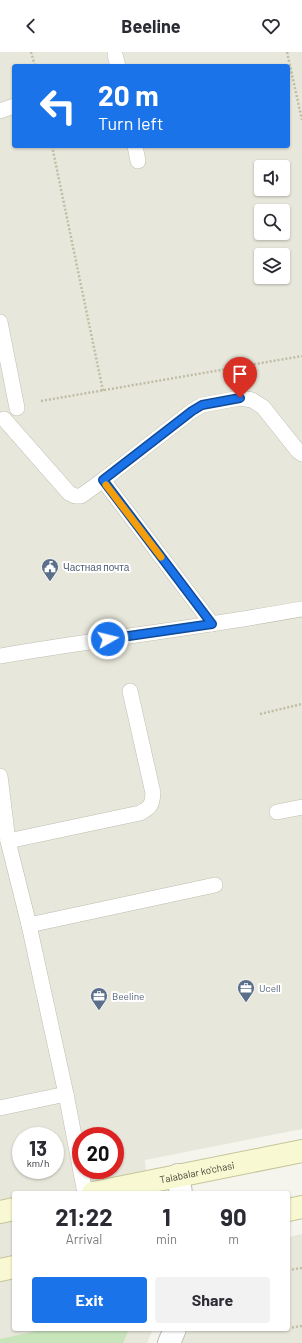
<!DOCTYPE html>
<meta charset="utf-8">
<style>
:root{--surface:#fff;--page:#f2f2f3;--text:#2b2b33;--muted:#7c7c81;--accent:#1a73e8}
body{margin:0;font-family:Barlow,sans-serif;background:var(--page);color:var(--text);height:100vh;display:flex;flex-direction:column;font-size:15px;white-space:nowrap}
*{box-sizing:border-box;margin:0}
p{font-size:13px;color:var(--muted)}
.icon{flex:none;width:22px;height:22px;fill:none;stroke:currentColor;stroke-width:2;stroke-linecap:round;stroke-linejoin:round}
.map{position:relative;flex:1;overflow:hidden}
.sheet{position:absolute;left:12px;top:1139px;width:278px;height:140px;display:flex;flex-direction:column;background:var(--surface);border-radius:4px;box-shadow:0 1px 3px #0004}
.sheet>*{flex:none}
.banner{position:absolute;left:12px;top:12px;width:278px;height:84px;border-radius:4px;box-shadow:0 1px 3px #0004;background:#1a73e8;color:#fff;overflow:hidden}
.controls{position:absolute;left:254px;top:108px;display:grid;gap:8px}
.controls a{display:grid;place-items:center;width:36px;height:36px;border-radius:4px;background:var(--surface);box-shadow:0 1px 3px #0004;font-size:20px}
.speed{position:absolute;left:12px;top:1075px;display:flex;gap:8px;font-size:20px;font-weight:700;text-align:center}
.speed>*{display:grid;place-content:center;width:52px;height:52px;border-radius:50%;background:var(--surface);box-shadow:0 1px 3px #0004;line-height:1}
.speed small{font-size:10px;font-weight:400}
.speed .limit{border:6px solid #d22;background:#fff;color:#111}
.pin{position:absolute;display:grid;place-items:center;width:34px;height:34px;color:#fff;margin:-41px -17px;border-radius:50% 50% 50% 0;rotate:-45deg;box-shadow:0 0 4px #0007}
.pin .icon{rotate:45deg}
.me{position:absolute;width:44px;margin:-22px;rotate:82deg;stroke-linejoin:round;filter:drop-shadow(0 0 3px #0008)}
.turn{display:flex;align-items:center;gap:14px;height:84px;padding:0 20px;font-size:18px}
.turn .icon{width:52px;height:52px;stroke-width:2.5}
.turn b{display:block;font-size:28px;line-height:34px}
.eta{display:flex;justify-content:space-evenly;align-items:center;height:68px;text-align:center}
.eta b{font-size:24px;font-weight:700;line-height:28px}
.cta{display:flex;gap:8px;margin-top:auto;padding:8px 20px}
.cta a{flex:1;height:46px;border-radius:4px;background:var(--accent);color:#fff;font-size:16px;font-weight:700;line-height:46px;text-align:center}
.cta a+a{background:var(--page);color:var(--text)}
header{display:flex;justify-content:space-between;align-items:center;height:52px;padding:0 20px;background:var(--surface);font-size:18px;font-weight:700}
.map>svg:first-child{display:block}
.residential{fill:#e8e7db;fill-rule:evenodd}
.green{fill:#c7e4bb}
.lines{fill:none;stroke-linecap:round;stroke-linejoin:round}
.lane-casing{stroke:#bfbeb0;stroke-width:16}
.street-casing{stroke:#bfbeb0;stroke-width:24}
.secondary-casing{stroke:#c6c59b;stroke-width:24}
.path{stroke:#bfbda3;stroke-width:2.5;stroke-dasharray:2 2;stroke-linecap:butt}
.lane{stroke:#fff;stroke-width:15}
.street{stroke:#fff;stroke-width:22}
.secondary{stroke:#f8f9d2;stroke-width:22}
.route-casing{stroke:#114b97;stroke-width:10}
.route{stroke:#1a73e8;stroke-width:7}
.slow{stroke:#f59e0b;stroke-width:7}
.labels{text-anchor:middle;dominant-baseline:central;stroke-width:4;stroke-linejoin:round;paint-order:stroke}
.service-label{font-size:10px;fill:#4e5e75;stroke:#fff;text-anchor:start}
.street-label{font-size:10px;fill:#48473b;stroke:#fff}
</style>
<header><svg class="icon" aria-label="back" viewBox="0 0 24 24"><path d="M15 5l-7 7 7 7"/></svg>Beeline<svg class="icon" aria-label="heart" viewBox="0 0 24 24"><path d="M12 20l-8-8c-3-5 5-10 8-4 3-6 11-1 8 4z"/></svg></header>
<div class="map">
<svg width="302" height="1291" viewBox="0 0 302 1291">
<rect width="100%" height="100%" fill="#f5f4ed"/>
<g class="residential">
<path d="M0,0H302V1077L145,1108L148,1141H14V1277H153L147,1291H0ZM14,14H288V94H14ZM261,115H283V137H261ZM261,159H283V181H261ZM261,203H283V225H261ZM21,1084H55V1118H21ZM81,1084H115V1118H81Z"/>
<polygon points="302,1182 302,1291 182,1291 189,1277 288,1277 288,1185"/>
</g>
<polygon class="green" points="45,1277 129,1277 123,1291 0,1291 0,1287"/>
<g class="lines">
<defs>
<g id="lane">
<polyline points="115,3 118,14"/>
<polyline points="0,59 14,54"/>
<polyline points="135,94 138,109"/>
<polyline points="0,270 17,356"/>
<polyline points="4,367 69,441 75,444 81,444 103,428 192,359 202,353 240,346 252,348 263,355 298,399 302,402"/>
<polyline points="103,428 212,572"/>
<path d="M0,604C100,587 202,575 302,557"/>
<polyline points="0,724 8,789 29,873 66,1042 85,1141"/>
<polyline points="277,760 302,755"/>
<path d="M8,789L140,761C151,755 152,753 153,741L130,639"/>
<polyline points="29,873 215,833"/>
<polyline points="0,1056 66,1042"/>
</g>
<g id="street">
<polyline points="178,1123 181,1141"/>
<polyline points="169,1291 175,1277"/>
</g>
<g id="secondary">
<path id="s1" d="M93,1141L302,1099"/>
<polyline points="288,1158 302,1155"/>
<polyline points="0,1160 14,1157"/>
<polyline points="0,1218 14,1215"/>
</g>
</defs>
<use href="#lane" class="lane-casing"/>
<use href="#street" class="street-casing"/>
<use href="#secondary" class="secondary-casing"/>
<g class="path">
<polyline points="31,0 35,14"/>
<polyline points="287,0 302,68"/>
<polyline points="52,94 103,339"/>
<polyline points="41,349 302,304"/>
<polyline points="260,662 302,652"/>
<polyline points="288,1218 302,1216"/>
<polyline points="288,1276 302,1274"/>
<polyline points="281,1278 284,1277"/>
</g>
<use href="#lane" class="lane"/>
<use href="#street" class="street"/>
<use href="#secondary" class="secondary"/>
</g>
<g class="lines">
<defs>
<polyline id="route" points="108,587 212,572 103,428 192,359 202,353 240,346"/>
</defs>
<use href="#route" class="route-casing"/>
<use href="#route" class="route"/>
<polyline class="slow" points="106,433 161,505"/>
</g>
<defs>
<symbol id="civic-pin" viewBox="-11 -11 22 30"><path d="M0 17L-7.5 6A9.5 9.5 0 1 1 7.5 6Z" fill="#5c6f8a" stroke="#fff"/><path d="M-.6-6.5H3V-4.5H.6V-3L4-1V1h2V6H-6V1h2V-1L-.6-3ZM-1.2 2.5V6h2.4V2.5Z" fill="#fff"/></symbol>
<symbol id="office-pin" viewBox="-11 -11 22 30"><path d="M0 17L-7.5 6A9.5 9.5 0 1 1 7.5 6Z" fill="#5c6f8a" stroke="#fff"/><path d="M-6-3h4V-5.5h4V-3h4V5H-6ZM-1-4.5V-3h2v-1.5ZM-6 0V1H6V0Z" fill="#fff"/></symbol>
</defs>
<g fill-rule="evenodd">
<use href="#civic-pin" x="40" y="505" width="20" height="27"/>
<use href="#office-pin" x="236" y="926" width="20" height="27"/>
<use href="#office-pin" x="89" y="934" width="20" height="27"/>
</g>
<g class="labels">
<g class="service-label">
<text x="63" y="515">Частная почта</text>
<text x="259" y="936">Ucell</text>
<text x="112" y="944">Beeline</text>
</g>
<g class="street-label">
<text stroke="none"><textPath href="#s1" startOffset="106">Talabalar ko'chasi</textPath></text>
</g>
</g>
</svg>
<div class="controls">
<a><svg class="icon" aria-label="sound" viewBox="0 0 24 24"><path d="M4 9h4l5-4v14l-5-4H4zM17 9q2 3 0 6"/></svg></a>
<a><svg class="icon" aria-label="search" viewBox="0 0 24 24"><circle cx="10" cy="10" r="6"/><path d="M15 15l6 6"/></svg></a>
<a><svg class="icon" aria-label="layers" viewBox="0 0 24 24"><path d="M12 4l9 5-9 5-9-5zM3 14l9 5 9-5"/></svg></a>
</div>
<div class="speed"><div>13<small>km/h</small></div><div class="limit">20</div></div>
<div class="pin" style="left:240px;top:346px;background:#d93025"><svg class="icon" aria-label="arrive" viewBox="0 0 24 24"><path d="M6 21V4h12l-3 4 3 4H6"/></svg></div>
<svg class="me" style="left:108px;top:587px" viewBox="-20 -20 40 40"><circle r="17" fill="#1a73e8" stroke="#fff" stroke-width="3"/><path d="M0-11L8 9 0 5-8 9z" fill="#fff"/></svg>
<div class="banner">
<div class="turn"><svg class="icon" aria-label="left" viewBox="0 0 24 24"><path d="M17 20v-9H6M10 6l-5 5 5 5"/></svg><div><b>20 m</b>Turn left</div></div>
</div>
<section class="sheet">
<div class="eta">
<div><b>21:22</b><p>Arrival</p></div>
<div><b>1</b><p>min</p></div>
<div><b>90</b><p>m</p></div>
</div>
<div class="cta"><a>Exit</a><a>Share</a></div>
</section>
</div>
